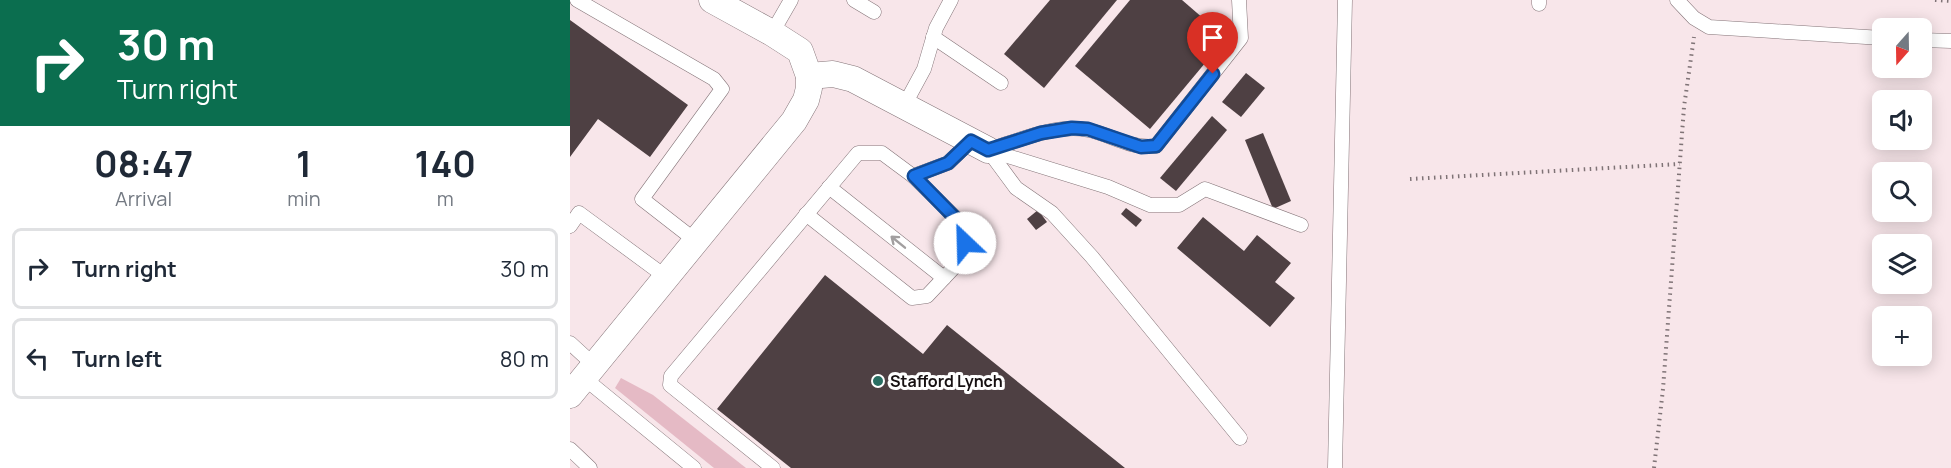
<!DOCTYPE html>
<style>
:root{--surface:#fff;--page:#f2f2f3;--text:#1f2937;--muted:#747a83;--line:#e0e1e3}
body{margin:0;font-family:Manrope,sans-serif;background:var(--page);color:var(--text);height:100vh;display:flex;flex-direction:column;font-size:22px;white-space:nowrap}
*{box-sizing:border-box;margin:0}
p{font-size:20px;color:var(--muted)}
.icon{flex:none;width:33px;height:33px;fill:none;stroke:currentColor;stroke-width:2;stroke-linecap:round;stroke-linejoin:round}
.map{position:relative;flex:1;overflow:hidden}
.panel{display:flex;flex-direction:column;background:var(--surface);width:570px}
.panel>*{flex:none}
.hud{background:#0b6e4f;color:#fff;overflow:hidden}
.needle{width:39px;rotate:200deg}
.fabs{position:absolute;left:1302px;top:18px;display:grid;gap:12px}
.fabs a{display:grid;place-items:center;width:60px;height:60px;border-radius:9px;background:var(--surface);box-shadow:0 3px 15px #0003;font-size:30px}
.pin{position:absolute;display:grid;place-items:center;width:51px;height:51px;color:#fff;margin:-62px -26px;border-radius:50% 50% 50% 0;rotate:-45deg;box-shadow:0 0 6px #0007}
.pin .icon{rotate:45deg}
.me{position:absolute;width:66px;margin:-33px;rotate:336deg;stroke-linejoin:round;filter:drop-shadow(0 0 4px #0008)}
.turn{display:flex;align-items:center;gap:21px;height:126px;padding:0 18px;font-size:27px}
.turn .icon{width:78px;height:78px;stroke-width:2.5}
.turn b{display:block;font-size:42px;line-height:51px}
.eta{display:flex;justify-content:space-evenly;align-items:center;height:102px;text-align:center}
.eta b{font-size:36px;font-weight:700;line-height:42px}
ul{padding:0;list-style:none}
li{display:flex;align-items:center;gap:18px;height:81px;margin:0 12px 9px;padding:0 6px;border:3px solid var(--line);border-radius:9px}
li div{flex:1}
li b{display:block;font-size:22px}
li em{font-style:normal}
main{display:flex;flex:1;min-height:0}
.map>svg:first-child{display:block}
.green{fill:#e5bac5}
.building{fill:#4e4043}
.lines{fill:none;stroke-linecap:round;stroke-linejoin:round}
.service-casing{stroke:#847478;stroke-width:15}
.minor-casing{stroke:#847478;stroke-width:27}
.path{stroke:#7f7376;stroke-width:4;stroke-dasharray:1.5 4.5;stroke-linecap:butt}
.service{stroke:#fff;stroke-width:14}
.minor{stroke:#fff;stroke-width:26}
.oneway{stroke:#a29fa0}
.route-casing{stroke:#114b97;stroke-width:15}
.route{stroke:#1a73e8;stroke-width:10}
.poi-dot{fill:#296e62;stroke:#fff;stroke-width:2}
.labels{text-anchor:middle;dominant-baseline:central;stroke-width:6;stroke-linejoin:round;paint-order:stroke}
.poi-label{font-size:16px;font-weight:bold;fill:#161011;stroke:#fff;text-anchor:start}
</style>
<main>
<section class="panel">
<div class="hud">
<div class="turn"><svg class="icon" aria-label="right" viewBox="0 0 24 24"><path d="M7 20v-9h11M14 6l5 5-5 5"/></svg><div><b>30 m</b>Turn right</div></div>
</div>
<div class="eta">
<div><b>08:47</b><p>Arrival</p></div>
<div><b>1</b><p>min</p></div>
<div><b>140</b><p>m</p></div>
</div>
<ul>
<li><svg class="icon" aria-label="right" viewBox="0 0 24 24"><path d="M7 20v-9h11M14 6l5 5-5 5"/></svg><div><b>Turn right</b></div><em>30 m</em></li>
<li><svg class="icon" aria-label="left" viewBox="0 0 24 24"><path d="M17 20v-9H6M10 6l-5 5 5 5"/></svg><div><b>Turn left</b></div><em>80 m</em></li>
</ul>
</section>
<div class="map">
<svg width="1381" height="468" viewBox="0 0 1381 468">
<rect width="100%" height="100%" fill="#f8e6ea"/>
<polygon class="green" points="51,378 83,395 176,468 144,468 45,388"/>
<g class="building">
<polygon points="480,0 547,0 474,88 434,54"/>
<polygon points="560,0 612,0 656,38 580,129 505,66"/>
<polygon points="0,20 118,105 80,157 28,119 0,157"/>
<polygon points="676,73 695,88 671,117 652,102"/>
<polygon points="642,116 657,130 606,191 590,178"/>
<polygon points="693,133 721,201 703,209 675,140"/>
<polygon points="556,208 572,220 566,227 551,214"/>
<polygon points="468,210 477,222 466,230 457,219"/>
<polygon points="633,217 674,251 687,235 721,263 705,282 725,298 700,327 607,248"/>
<polygon points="255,275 353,354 377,325 555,468 221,468 147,409"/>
</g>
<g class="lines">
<defs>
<g id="service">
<polyline points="7,0 144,79 152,89 72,199 126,241"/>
<polyline points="284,0 304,12"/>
<polyline points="1107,0 1124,18 1139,27 1312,38"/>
<polyline points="969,4 969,0"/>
<polyline points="202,33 221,0"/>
<polyline points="363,37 431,83"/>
<polyline points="1352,40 1381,41"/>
<polyline points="334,106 354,69 366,28 381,0"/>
<polyline points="418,150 446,188 482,213 522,257 670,438"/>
<path d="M418,150C447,141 488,123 518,130C543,135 559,149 586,146L671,38L669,0"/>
<polyline points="418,150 538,187 580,205 609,205 635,189 731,225"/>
<polyline points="259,187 374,278"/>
<polyline points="236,214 342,298 357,296 389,262 395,243 389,221 343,176"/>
<polyline points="0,226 9,213 96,277"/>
<polyline points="0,343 24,365"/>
<polyline points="14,378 124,468"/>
<polyline points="0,449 20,468"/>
<polyline points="203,468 100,385 101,376 288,153 312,153 343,176 378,163 401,141"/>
<polyline points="765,468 775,0"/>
</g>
<g id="minor">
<polyline points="239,76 263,74 283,79 418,150"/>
<polyline points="0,395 224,121 236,100 239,88 239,76 230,51 202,33 142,0"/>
</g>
</defs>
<use href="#service" class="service-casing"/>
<use href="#minor" class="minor-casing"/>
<g class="path">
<polyline points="1365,0 1381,1"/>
<polyline points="840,179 1110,164"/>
<polyline points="1084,468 1093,389 1114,107 1124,37"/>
</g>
<use href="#service" class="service"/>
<use href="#minor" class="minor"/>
</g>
<defs><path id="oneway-shaft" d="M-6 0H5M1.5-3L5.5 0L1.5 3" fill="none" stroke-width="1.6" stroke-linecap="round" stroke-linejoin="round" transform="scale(1.5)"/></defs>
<use class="oneway" href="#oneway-shaft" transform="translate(328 242) rotate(-141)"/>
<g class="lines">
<defs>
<polyline id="route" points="395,243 389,222 344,176 378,163 401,141 418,150 471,133 502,128 518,129 571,147 586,146 643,74"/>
</defs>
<use href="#route" class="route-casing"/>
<use href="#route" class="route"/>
</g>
<circle class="poi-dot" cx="308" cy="381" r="6"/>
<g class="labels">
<g class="poi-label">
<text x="320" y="381">Stafford Lynch</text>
</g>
</g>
</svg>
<div class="fabs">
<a><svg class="needle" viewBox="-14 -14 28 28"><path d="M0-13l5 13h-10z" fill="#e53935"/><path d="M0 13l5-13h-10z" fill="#747a83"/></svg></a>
<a><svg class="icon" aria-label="sound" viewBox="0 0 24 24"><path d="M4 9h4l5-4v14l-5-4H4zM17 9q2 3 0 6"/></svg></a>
<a><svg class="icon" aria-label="search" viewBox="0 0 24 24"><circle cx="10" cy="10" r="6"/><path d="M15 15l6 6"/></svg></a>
<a><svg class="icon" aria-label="layers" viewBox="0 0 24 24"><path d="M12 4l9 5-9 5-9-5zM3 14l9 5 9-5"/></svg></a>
<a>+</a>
</div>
<div class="pin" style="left:643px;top:74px;background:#d93025"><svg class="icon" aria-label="arrive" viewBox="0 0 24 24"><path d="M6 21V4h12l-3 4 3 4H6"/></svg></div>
<svg class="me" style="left:395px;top:243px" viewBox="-20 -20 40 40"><circle r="19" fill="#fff"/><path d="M0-13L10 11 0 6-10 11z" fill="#1a73e8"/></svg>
</div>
</main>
